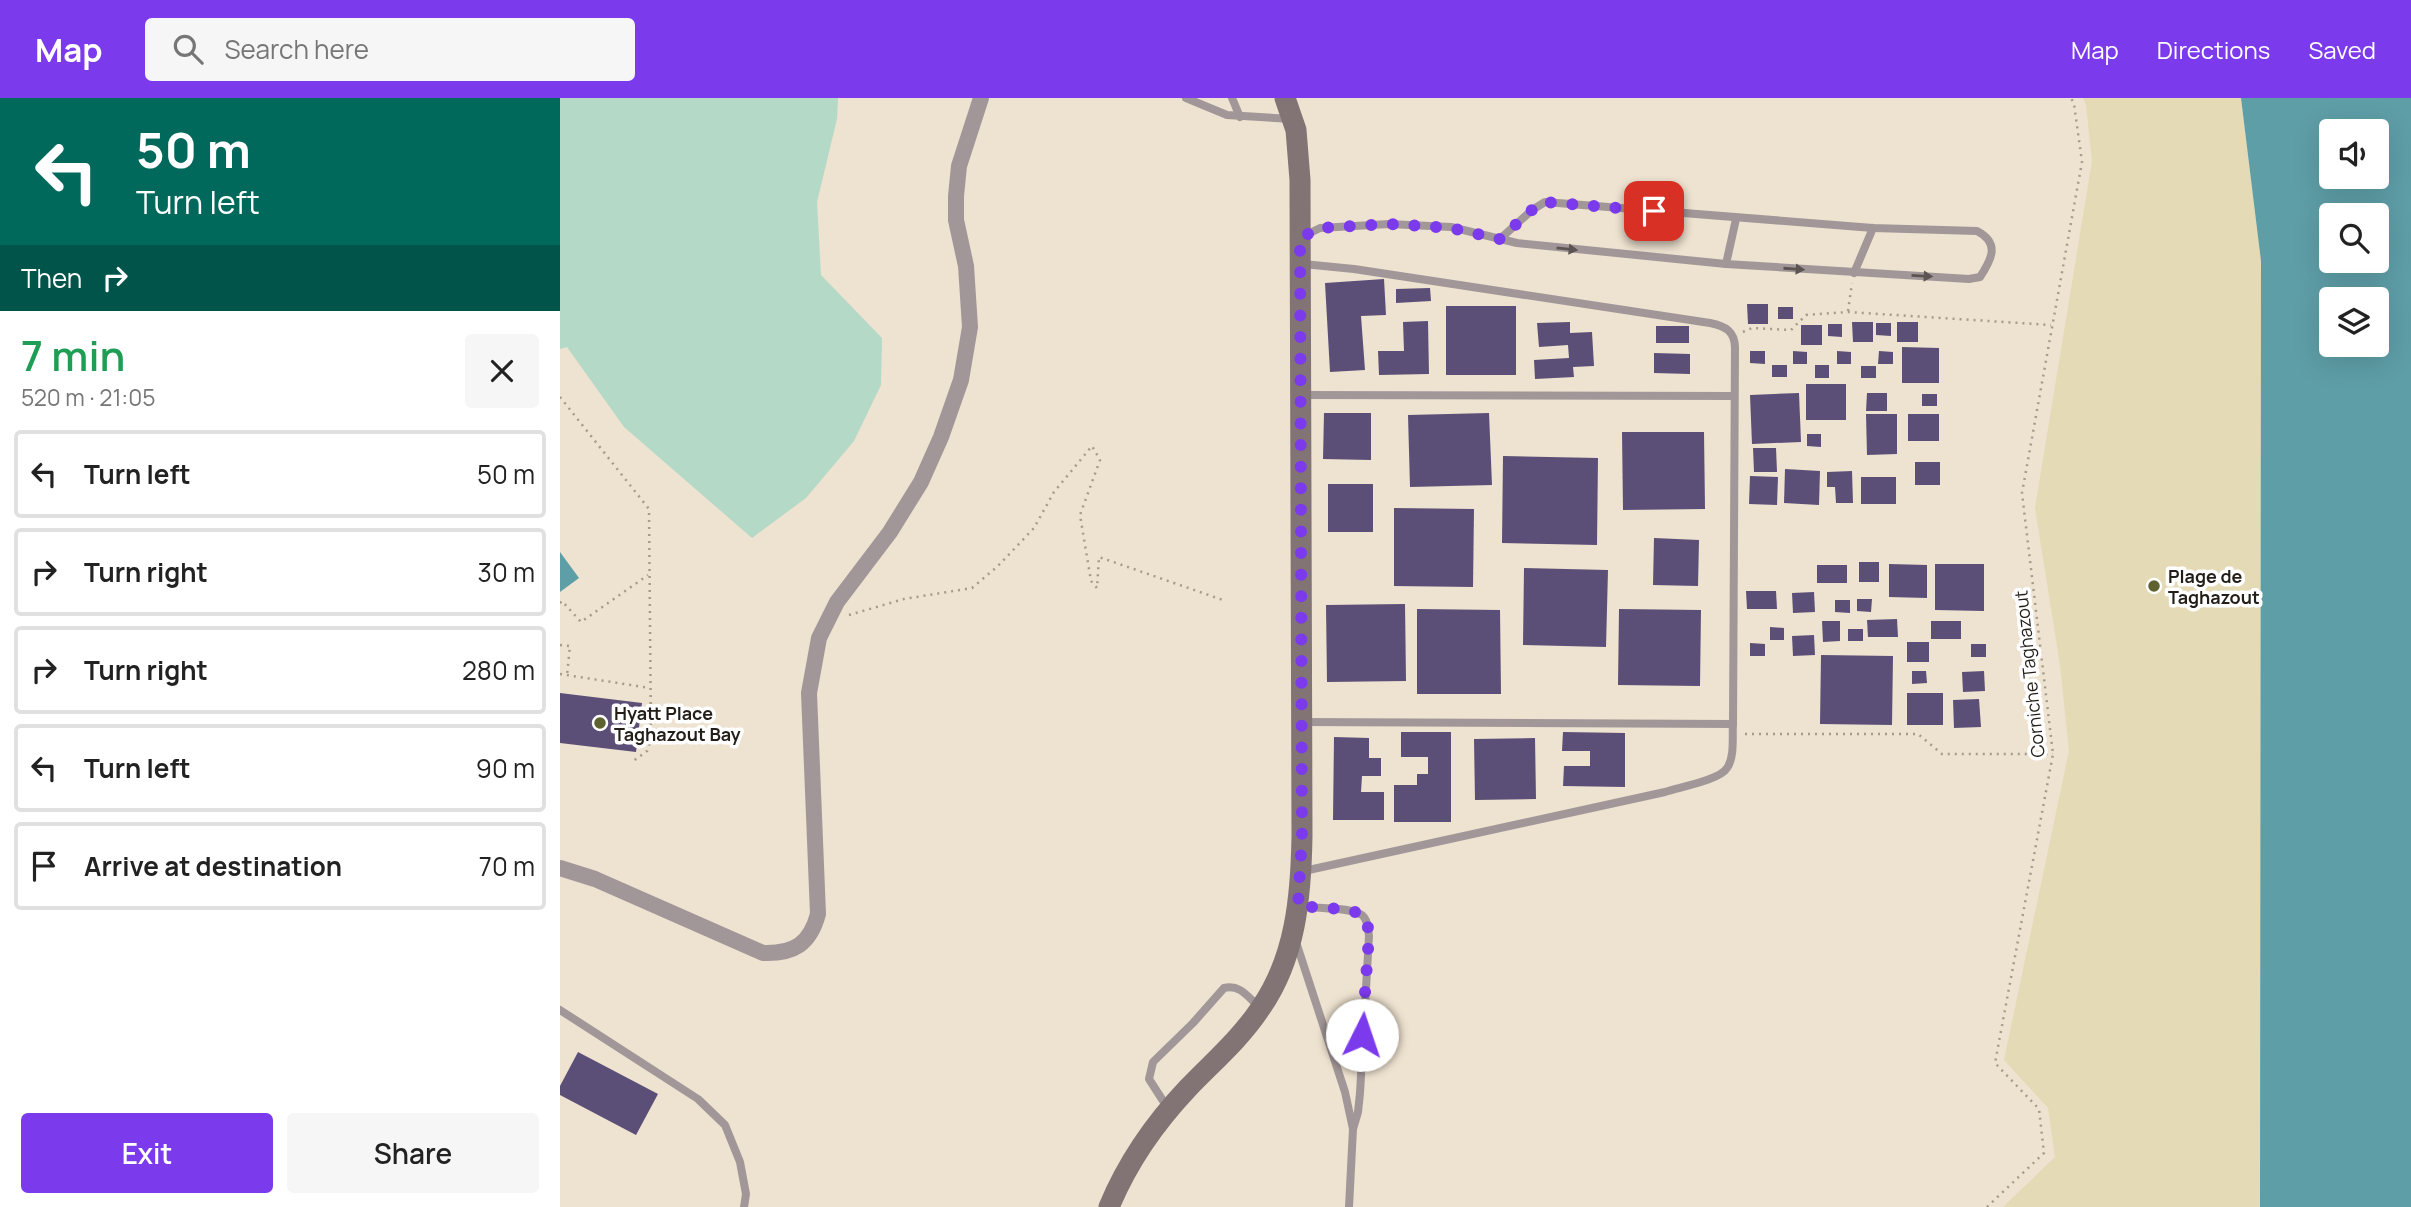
<!DOCTYPE html>
<meta charset="utf-8">
<style>
:root{--surface:#fff;--page:#f6f6f6;--text:#222;--muted:#767676;--line:#e0e0e0;--accent:#7c3aed}
body{margin:0;font-family:Manrope,sans-serif;background:var(--page);color:var(--text);height:100vh;display:flex;flex-direction:column;font-size:26px;white-space:nowrap}
*{box-sizing:border-box;margin:0}
p{font-size:23px;color:var(--muted)}
.icon{flex:none;width:38px;height:38px;fill:none;stroke:currentColor;stroke-width:2;stroke-linecap:round;stroke-linejoin:round}
.map{position:relative;flex:1;overflow:hidden}
.drawer{display:flex;flex-direction:column;background:var(--surface);width:560px}
.drawer>*{flex:none}
.guide{background:#00695c;color:#fff;overflow:hidden}
.tools{position:absolute;left:1759px;top:21px;display:grid;gap:14px}
.tools a{display:grid;place-items:center;width:70px;height:70px;border-radius:7px;background:var(--surface);box-shadow:0 7px 28px #0002;font-size:35px}
.pin{position:absolute;display:grid;place-items:center;width:60px;height:60px;color:#fff;margin:-30px;border-radius:14px;box-shadow:0 4px 10px #0006}
.me{position:absolute;width:77px;margin:-38px;rotate:4deg;stroke-linejoin:round;filter:drop-shadow(0 0 5px #0008)}
.turn{display:flex;align-items:center;gap:24px;height:147px;padding:0 21px;font-size:32px}
.turn .icon{width:91px;height:91px;stroke-width:2.5}
.turn b{display:block;font-size:49px;line-height:60px}
.then{display:flex;align-items:center;height:66px;padding:0 21px;background:#0003;gap:14px;font-size:26px}
.round{display:grid;place-items:center;flex:none;width:74px;height:74px;border-radius:7px;background:var(--page)}
.overview{display:flex;align-items:center;justify-content:space-between;height:119px;padding:0 21px}
h1{font-size:42px;font-weight:600;line-height:52px;color:#1e9e55}
.action{display:flex;gap:14px;margin-top:auto;padding:14px 21px}
.action a{flex:1;height:80px;border-radius:7px;background:var(--accent);color:#fff;font-size:28px;font-weight:600;line-height:80px;text-align:center}
.action a+a{background:var(--page);color:var(--text)}
ul{padding:0;list-style:none}
li{display:flex;align-items:center;gap:21px;height:88px;margin:0 14px 10px;padding:0 7px;border:4px solid var(--line);border-radius:7px}
li div{flex:1}
li b{display:block;font-size:26px}
li em{font-style:normal}
header{display:flex;align-items:center;gap:42px;box-sizing:border-box;height:98px;padding:0 35px;background:var(--accent);color:#fff}
header strong{font-size:33px}
nav{display:flex;gap:38px;margin-inline-start:auto;font-size:24px}
.search{width:490px;height:63px;background:var(--page);display:flex;align-items:center;gap:18px;box-sizing:border-box;padding:0 24px;border-radius:7px;color:var(--muted);font-size:26px}
main{display:flex;flex:1;min-height:0}
.map>svg:first-child{display:block}
.green{fill:#b5d9c7}
.sand{fill:#e4dab5}
.water{fill:#5e9ea7;fill-rule:evenodd}
.building{fill:#5b4f77}
.lines{fill:none;stroke-linecap:round;stroke-linejoin:round}
.path{stroke:#a49b8d;stroke-width:2.5;stroke-dasharray:2 5;stroke-linecap:butt}
.lane{stroke:#a29798;stroke-width:8}
.street{stroke:#a29798;stroke-width:16}
.secondary{stroke:#827374;stroke-width:21}
.oneway{fill:#5c5452}
.route{stroke:#7c3aed;stroke-width:12;stroke-dasharray:0 21.6}
.poi-dot{fill:#5f612e;stroke:#fff;stroke-width:2.5}
.labels{text-anchor:middle;dominant-baseline:central;stroke-width:7;stroke-linejoin:round;paint-order:stroke}
.poi-label{font-size:18px;font-weight:bold;fill:#231e18;stroke:#fff;text-anchor:start}
.street-label{font-size:18px;fill:#231e18;stroke:#fff}
</style>
<header>
<strong>Map</strong>
<div class="search"><svg class="icon" aria-label="search" viewBox="0 0 24 24"><circle cx="10" cy="10" r="6"/><path d="M15 15l6 6"/></svg>Search here</div>
<nav><a>Map</a><a>Directions</a><a>Saved</a></nav>
</header>
<main>
<section class="drawer">
<div class="guide">
<div class="turn"><svg class="icon" aria-label="left" viewBox="0 0 24 24"><path d="M17 20v-9H6M10 6l-5 5 5 5"/></svg><div><b>50 m</b>Turn left</div></div>
<div class="then">Then<svg class="icon" aria-label="right" viewBox="0 0 24 24"><path d="M7 20v-9h11M14 6l5 5-5 5"/></svg></div>
</div>
<div class="overview"><div><h1>7 min</h1><p>520 m · 21:05</p></div><a class="round"><svg class="icon" aria-label="close" viewBox="0 0 24 24"><path d="M6 6l12 12M18 6L6 18"/></svg></a></div>
<ul>
<li><svg class="icon" aria-label="left" viewBox="0 0 24 24"><path d="M17 20v-9H6M10 6l-5 5 5 5"/></svg><div><b>Turn left</b></div><em>50 m</em></li>
<li><svg class="icon" aria-label="right" viewBox="0 0 24 24"><path d="M7 20v-9h11M14 6l5 5-5 5"/></svg><div><b>Turn right</b></div><em>30 m</em></li>
<li><svg class="icon" aria-label="right" viewBox="0 0 24 24"><path d="M7 20v-9h11M14 6l5 5-5 5"/></svg><div><b>Turn right</b></div><em>280 m</em></li>
<li><svg class="icon" aria-label="left" viewBox="0 0 24 24"><path d="M17 20v-9H6M10 6l-5 5 5 5"/></svg><div><b>Turn left</b></div><em>90 m</em></li>
<li><svg class="icon" aria-label="arrive" viewBox="0 0 24 24"><path d="M6 21V4h12l-3 4 3 4H6"/></svg><div><b>Arrive at destination</b></div><em>70 m</em></li>
</ul>
<div class="action"><a>Exit</a><a>Share</a></div>
</section>
<div class="map">
<svg width="1851" height="1109" viewBox="0 0 1851 1109">
<rect width="100%" height="100%" fill="#eee2d0"/>
<polygon class="green" points="0,0 278,0 277,21 257,104 261,177 322,240 321,287 294,343 246,400 192,440 64,329 7,249 0,251"/>
<polygon class="sand" points="1523,0 1681,0 1701,163 1700,1109 1443,1109 1495,1059 1488,1010 1444,962 1509,653 1500,567 1475,410 1532,63 1526,7"/>
<g class="water">
<path d="M1681,0H1851V1109H1700L1701,163ZM1771,33H1816V79H1771ZM1771,117H1816V163H1771ZM1771,201H1816V247H1771Z"/>
<polygon points="0,454 19,480 0,494"/>
</g>
<g class="building">
<polygon points="824,181 826,217 801,218 805,272 770,274 765,185"/>
<polygon points="870,190 871,203 836,205 836,191"/>
<polygon points="1187,206 1208,206 1208,226 1188,226"/>
<rect x="886" y="208" width="70" height="69"/>
<rect x="1218" y="209" width="15" height="12"/>
<polygon points="868,223 869,276 819,277 818,253 844,253 843,224"/>
<polygon points="1010,224 1010,235 1032,234 1034,268 1013,269 1014,279 975,281 974,262 1009,260 1008,247 979,249 977,225"/>
<polygon points="1292,224 1313,224 1313,244 1293,244"/>
<rect x="1337" y="224" width="21" height="20"/>
<polygon points="1316,225 1331,225 1331,238 1316,237"/>
<polygon points="1268,226 1282,226 1282,239 1268,238"/>
<rect x="1241" y="227" width="21" height="20"/>
<rect x="1096" y="228" width="33" height="17"/>
<polygon points="1342,249 1379,250 1379,285 1342,285"/>
<polygon points="1190,253 1205,253 1205,266 1190,265"/>
<polygon points="1233,253 1247,254 1247,266 1233,266"/>
<polygon points="1277,253 1291,254 1291,266 1277,266"/>
<polygon points="1319,253 1333,254 1333,266 1318,266"/>
<polygon points="1094,255 1130,256 1130,276 1094,275"/>
<rect x="1212" y="267" width="15" height="12"/>
<rect x="1255" y="267" width="14" height="13"/>
<rect x="1301" y="268" width="15" height="12"/>
<rect x="1246" y="286" width="40" height="36"/>
<polygon points="1239,295 1241,344 1192,346 1190,297"/>
<polygon points="1307,295 1327,295 1327,313 1306,313"/>
<rect x="1362" y="296" width="15" height="12"/>
<polygon points="764,315 811,315 811,362 763,361"/>
<polygon points="929,315 932,387 850,389 848,317"/>
<polygon points="1306,316 1337,316 1337,356 1307,357"/>
<rect x="1348" y="316" width="31" height="27"/>
<polygon points="1062,334 1144,334 1145,411 1063,412"/>
<polygon points="1247,336 1261,336 1261,349 1247,348"/>
<polygon points="1193,350 1216,350 1217,374 1194,374"/>
<polygon points="943,358 1038,360 1037,447 942,445"/>
<rect x="1355" y="364" width="25" height="23"/>
<polygon points="1225,371 1260,373 1259,407 1224,405"/>
<polygon points="1292,373 1293,405 1276,405 1275,389 1267,389 1267,374"/>
<polygon points="1190,378 1218,379 1217,407 1189,406"/>
<rect x="1301" y="379" width="35" height="27"/>
<rect x="768" y="386" width="45" height="48"/>
<polygon points="834,410 914,411 913,489 834,488"/>
<polygon points="1094,440 1139,442 1138,488 1093,487"/>
<rect x="1299" y="464" width="20" height="20"/>
<polygon points="1329,466 1367,467 1367,500 1329,499"/>
<polygon points="1375,466 1424,466 1424,513 1375,512"/>
<rect x="1257" y="467" width="30" height="18"/>
<polygon points="964,470 1048,472 1046,549 963,547"/>
<polygon points="1186,493 1216,493 1217,511 1187,511"/>
<polygon points="1254,494 1255,514 1233,515 1232,495"/>
<polygon points="1297,501 1312,501 1311,514 1297,513"/>
<polygon points="1275,502 1290,502 1290,515 1275,514"/>
<polygon points="845,506 846,583 767,584 766,507"/>
<polygon points="857,511 940,512 941,596 857,596"/>
<polygon points="1059,511 1141,512 1140,588 1058,587"/>
<polygon points="1337,521 1338,539 1308,539 1307,522"/>
<polygon points="1262,523 1280,523 1280,543 1263,544"/>
<rect x="1371" y="523" width="30" height="18"/>
<polygon points="1210,529 1224,530 1224,542 1210,542"/>
<rect x="1288" y="531" width="15" height="12"/>
<polygon points="1254,537 1255,557 1233,558 1232,538"/>
<rect x="1347" y="544" width="22" height="20"/>
<polygon points="1190,545 1205,546 1205,558 1190,558"/>
<rect x="1411" y="546" width="15" height="13"/>
<polygon points="1261,557 1333,558 1332,627 1260,626"/>
<polygon points="1352,573 1366,573 1367,585 1352,586"/>
<polygon points="1424,573 1425,593 1403,594 1402,574"/>
<polygon points="0,595 82,605 76,654 0,645"/>
<rect x="1347" y="595" width="36" height="32"/>
<polygon points="1419,601 1421,629 1394,630 1393,602"/>
<polygon points="841,634 891,634 891,724 834,724 834,687 857,687 857,676 868,676 868,659 841,659"/>
<polygon points="1003,634 1065,635 1065,689 1003,688 1004,668 1030,668 1030,653 1002,653"/>
<polygon points="774,639 809,640 809,660 821,660 821,678 802,678 801,694 824,694 824,722 773,722"/>
<polygon points="975,640 976,701 915,702 914,641"/>
<polygon points="18,954 98,996 76,1037 0,997 0,988"/>
</g>
<g class="lines">
<g class="path">
<polyline points="1288,213 1292,185"/>
<polyline points="1183,234 1192,230 1231,232 1246,217 1288,214 1491,227"/>
<polyline points="0,299 89,411 91,641 87,653 72,664"/>
<polyline points="0,505 2,503 21,524 88,477"/>
<polyline points="289,517 344,501 412,490 438,468 474,430 494,394 532,348 540,362 520,417 531,483 537,490 539,459 663,502"/>
<polyline points="0,547 10,548 7,577"/>
<polyline points="0,576 90,590"/>
<polyline points="1185,636 1358,636 1382,656 1493,656"/>
<polyline points="1427,1109 1484,1055 1479,1011 1435,965 1493,656 1462,395 1522,64 1514,6 1511,0"/>
</g>
<g class="lane">
<polyline points="626,0 667,17 732,21"/>
<polyline points="672,0 680,19"/>
<path d="M742,139L760,130L829,126L891,129L957,145L1166,166L1409,181L1420,179C1432,161 1440,145 1417,133L1313,130L985,104L972,112L940,141"/>
<path d="M743,166L794,171L1150,225C1165,228 1175,233 1175,250L1173,626C1172,638 1175,659 1167,670C1160,682 1120,689 1105,694L744,773"/>
<polyline points="1166,166 1176,121"/>
<polyline points="1294,175 1313,130"/>
<polyline points="742,297 1173,298"/>
<polyline points="742,624 1173,626"/>
<path d="M738,809C753,810 790,809 802,817C808,822 808,831 809,838L800,995L798,1014L793,1031"/>
<polyline points="736,844 785,994 793,1031 789,1109"/>
<polyline points="0,912 138,1001 165,1027 180,1064 186,1096 184,1109"/>
<path d="M607,1009L589,981L593,964L633,925L664,890C680,886 688,899 699,909"/>
</g>
<path class="street" d="M0,770L35,781L203,855C234,856 250,846 258,816L249,595L259,540L277,504L330,434L361,384L381,339L401,282L410,229L406,168L396,122V98L399,68L421,0"/>
<path class="secondary" d="M549,1109C568,1063 594,1026 628,990C653,964 680,941 700,911C736,860 741,798 742,738L740,82L736,32L725,0"/>
</g>
<defs><path id="oneway-solid" d="M-6-.8H1V-3.2L6.5 0L1 3.2V.8H-6Z" transform="scale(1.75)"/></defs>
<g class="oneway">
<use href="#oneway-solid" transform="translate(1007 151) rotate(6)"/>
<use href="#oneway-solid" transform="translate(1234 171) rotate(4)"/>
<use href="#oneway-solid" transform="translate(1362 178) rotate(3)"/>
</g>
<g class="lines">
<path class="route" d="M802,937L809,838C808,831 808,822 802,817C790,809 753,810 738,808L742,738L740,140L760,130L830,126L891,130L940,141L972,112L985,104L1094,113"/>
</g>
<g class="poi-dot">
<circle cx="1594" cy="488" r="7"/>
<circle cx="40" cy="625" r="7"/>
</g>
<g class="labels">
<g class="poi-label">
<text x="1608" y="478">Plage de<tspan x="1608" dy="21">Taghazout</tspan></text>
<text x="54" y="615">Hyatt Place<tspan x="54" dy="21">Taghazout Bay</tspan></text>
</g>
<g class="street-label">
<text transform="translate(1469 576) rotate(-96)">Corniche Taghazout</text>
</g>
</g>
</svg>
<div class="tools">
<a><svg class="icon" aria-label="sound" viewBox="0 0 24 24"><path d="M4 9h4l5-4v14l-5-4H4zM17 9q2 3 0 6"/></svg></a>
<a><svg class="icon" aria-label="search" viewBox="0 0 24 24"><circle cx="10" cy="10" r="6"/><path d="M15 15l6 6"/></svg></a>
<a><svg class="icon" aria-label="layers" viewBox="0 0 24 24"><path d="M12 4l9 5-9 5-9-5zM3 14l9 5 9-5"/></svg></a>
</div>
<div class="pin" style="left:1094px;top:113px;background:#d93025"><svg class="icon" aria-label="arrive" viewBox="0 0 24 24"><path d="M6 21V4h12l-3 4 3 4H6"/></svg></div>
<svg class="me" style="left:802px;top:937px" viewBox="-20 -20 40 40"><circle r="19" fill="#fff"/><path d="M0-13L10 11 0 6-10 11z" fill="#7c3aed"/></svg>
</div>
</main>
